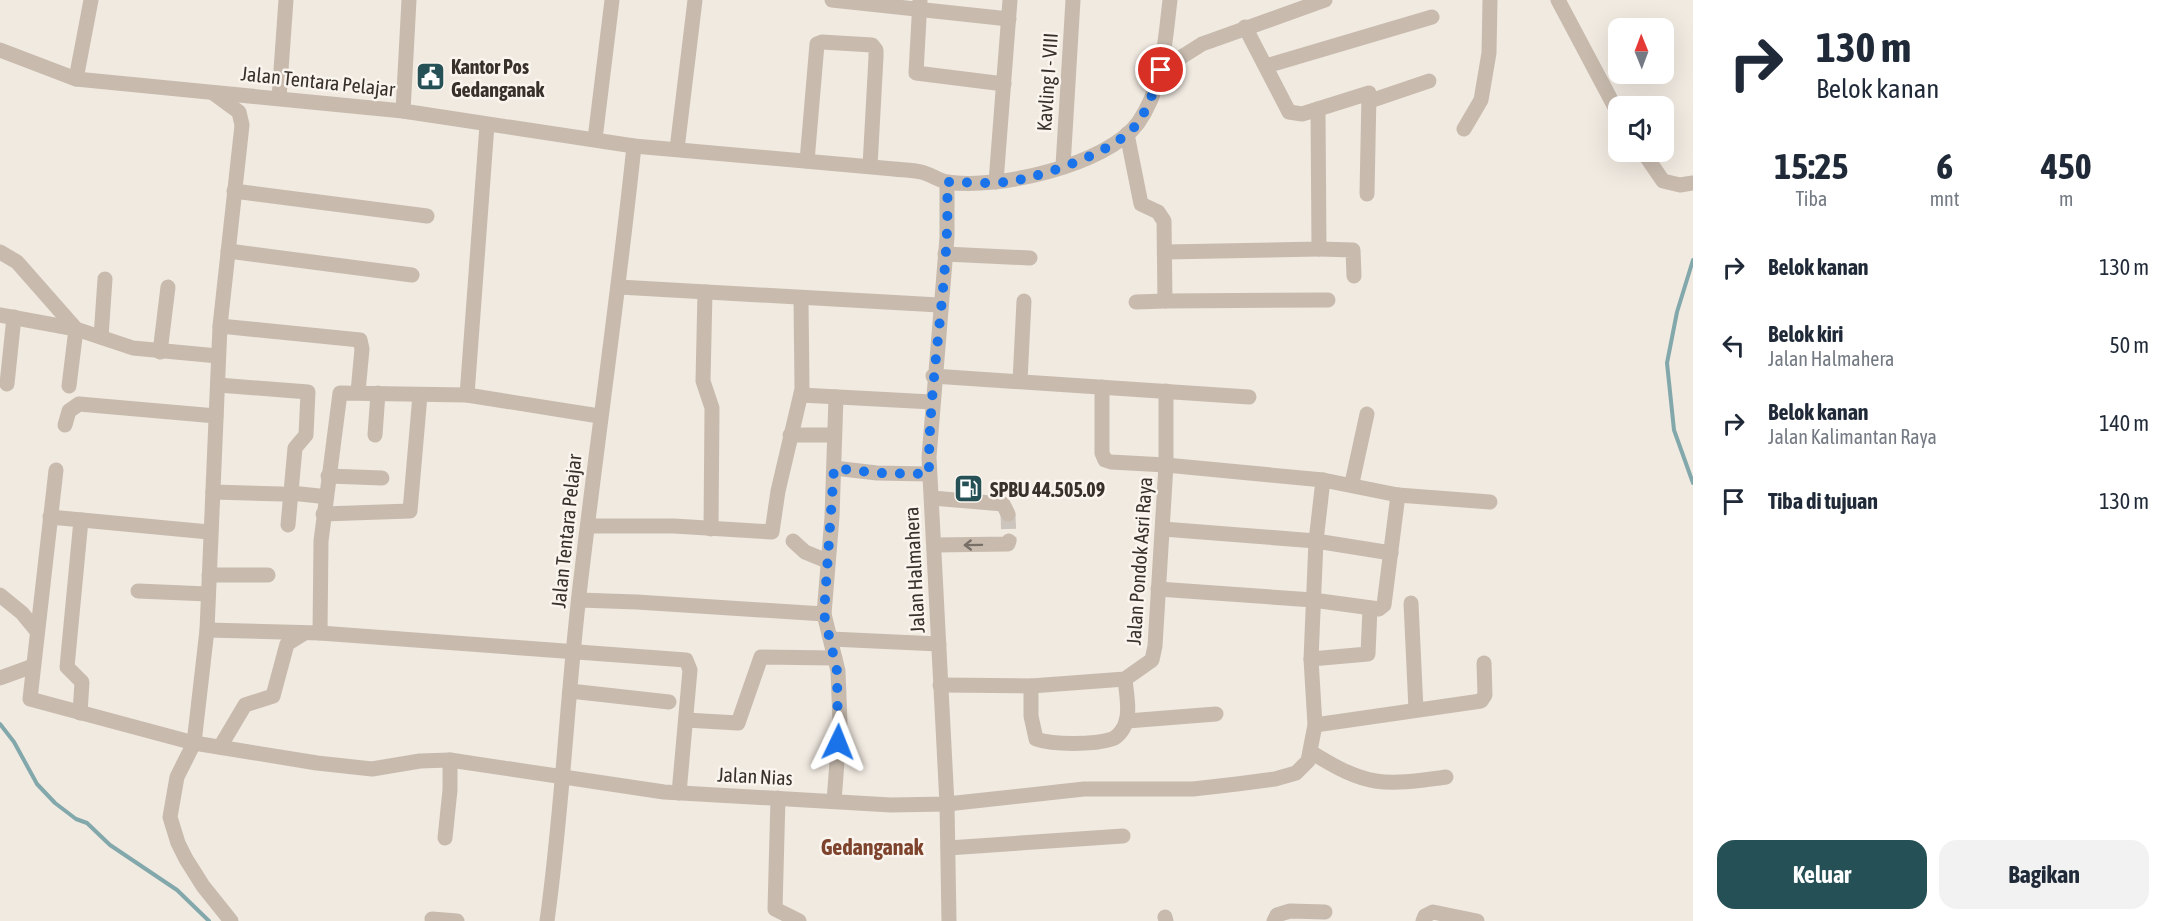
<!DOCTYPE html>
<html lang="id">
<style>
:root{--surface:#fff;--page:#f2f2f3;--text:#1f2937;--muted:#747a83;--accent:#255055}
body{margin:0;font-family:"Asap Condensed",sans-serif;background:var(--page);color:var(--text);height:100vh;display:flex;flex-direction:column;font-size:22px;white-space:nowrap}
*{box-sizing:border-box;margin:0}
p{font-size:20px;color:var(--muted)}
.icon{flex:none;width:33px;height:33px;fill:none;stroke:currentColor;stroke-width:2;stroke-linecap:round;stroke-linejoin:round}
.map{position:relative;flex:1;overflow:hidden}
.side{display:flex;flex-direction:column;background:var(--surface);width:480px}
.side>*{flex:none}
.banner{background:#fff;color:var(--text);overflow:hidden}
.needle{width:39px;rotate:359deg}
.fabs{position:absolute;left:1608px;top:18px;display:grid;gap:12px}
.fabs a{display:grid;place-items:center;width:66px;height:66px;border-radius:12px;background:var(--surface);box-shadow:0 6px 24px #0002;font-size:30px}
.pin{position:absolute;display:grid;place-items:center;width:51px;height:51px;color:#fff;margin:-26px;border:3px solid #fff;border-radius:50%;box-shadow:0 2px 6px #0007}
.me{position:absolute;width:66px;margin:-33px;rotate:2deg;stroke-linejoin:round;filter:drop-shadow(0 0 4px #0008)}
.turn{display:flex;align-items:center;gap:21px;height:126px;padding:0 24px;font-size:27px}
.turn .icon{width:78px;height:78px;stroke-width:2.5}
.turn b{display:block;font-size:42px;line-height:51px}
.eta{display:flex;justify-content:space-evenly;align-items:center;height:102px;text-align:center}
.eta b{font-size:36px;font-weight:700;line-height:42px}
.action{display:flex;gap:12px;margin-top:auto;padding:12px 24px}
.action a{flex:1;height:69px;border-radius:18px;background:var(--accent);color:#fff;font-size:24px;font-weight:700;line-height:69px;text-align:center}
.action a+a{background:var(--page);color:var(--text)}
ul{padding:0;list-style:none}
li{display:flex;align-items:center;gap:18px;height:78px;padding:0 24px}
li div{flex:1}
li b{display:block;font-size:22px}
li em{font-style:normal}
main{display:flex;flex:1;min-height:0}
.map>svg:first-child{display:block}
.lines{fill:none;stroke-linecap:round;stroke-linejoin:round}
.stream{stroke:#83a8ab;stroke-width:4}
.minor-tunnel{stroke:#ccc5bd;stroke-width:15;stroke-dasharray:15 8;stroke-linecap:butt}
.minor{stroke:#c8bbae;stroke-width:15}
.oneway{stroke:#786f66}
.route{stroke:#1a73e8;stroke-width:10;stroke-dasharray:0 18}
.labels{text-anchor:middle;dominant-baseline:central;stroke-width:5;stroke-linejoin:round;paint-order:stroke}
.poi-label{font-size:20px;font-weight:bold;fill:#37302b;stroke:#f9f4ed;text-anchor:start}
.street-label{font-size:20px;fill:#37302b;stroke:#f9f4ed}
.quarter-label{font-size:22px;font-weight:bold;fill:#7e432d;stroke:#f9f4ed}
</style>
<main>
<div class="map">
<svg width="1693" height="921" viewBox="0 0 1693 921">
<rect width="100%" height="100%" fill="#f1eae1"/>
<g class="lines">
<g class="stream">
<polyline points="1693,260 1677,312 1667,363 1674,430 1693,483"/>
<polyline points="0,724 14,742 37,784 55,803 76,819 87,823 110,845 177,890 209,921"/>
</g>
<polyline class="minor-tunnel" points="1008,514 1009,541"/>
<g class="minor">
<polyline points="832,0 1009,19"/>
<polyline points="920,0 916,73 1004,84"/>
<polyline points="1558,0 1618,113"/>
<path d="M0,50L76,79L403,111L634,146L894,169C903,170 913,170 921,172C930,174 938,180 947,182C997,190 1107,165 1138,123C1163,88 1165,41 1170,0"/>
<polyline points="1266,66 1432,17"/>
<polyline points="1161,70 1202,44 1325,0"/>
<polyline points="76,79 91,0"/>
<polyline points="213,93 239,112 242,125 220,326 207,630 194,743 177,777 170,817 178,843 186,859 203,886 231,921"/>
<polyline points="279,98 286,0"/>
<polyline points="1370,101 1429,81"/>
<polyline points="1318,109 1369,93 1367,194"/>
<polyline points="403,111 409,0"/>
<polyline points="1464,129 1481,100 1489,53 1490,0"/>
<polyline points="1127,134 1141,204 1158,212 1164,221 1165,301 1328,300"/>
<polyline points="595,139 612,0"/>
<polyline points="677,149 695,0"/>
<polyline points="1643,152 1663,181 1680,185 1693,183"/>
<polyline points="807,161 817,44 822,42 872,45 876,50 876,57 870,166"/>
<polyline points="1063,166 1073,0"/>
<polyline points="947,182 947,237 929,457 947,804 949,921"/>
<polyline points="996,182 1010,0"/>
<polyline points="234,191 427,216"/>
<polyline points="1319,249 1353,250 1354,276"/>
<polyline points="228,251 412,275"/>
<polyline points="0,252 17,262 76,329 69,386"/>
<polyline points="1165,252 1319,249 1318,109 1302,114 1289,112 1245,27"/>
<polyline points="945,254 1030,258"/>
<polyline points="619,287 939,305"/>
<polyline points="705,292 703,381 712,408 711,529"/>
<polyline points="1136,302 1165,301"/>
<polyline points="0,315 76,329 133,348 218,356"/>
<polyline points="220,326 360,340 362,349 358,392"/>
<polyline points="101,337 105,279"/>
<polyline points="160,352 168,287"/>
<polyline points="933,376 1249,397"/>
<polyline points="1020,381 1024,301"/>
<polyline points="7,384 14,317"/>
<polyline points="218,385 308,392 306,435 295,448 288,525"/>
<polyline points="1102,387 1102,453 1105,460 1111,462 1166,465 1166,391"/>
<polyline points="467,395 487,125"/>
<polyline points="801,395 932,402"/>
<polyline points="65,425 69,411 79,404 216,416"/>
<polyline points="375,435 378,393"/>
<polyline points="790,435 834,435"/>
<polyline points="834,468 877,473 929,474"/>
<polyline points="56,470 30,699 194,743 317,763 372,769 420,761 450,760 664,792 891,805 947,804 1084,789 1193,789 1237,784 1275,779 1296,773 1308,761 1315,725 1311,659"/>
<polyline points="328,476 382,478"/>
<polyline points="1323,480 1316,541 1311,659 1368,654 1370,608"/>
<polyline points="1352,483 1367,414"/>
<polyline points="213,492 282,494"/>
<polyline points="291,493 319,496"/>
<polyline points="932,498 1003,504 1008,514"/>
<polyline points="323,514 410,511 420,395"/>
<polyline points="50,517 209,532"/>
<polyline points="588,526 674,526 772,532 778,491 802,389 801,299"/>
<polyline points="1163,529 1316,541 1391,553"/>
<polyline points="793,541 805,552 827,561"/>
<polyline points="935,545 1008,544 1009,541"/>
<polyline points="209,575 268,575"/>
<polyline points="1158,589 1313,600 1379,609 1384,605 1398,495"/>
<polyline points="138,591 208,594"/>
<polyline points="0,595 22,613 36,630"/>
<polyline points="579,600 637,602 824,614"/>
<polyline points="1411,603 1416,710"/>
<polyline points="207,630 320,633 686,660 690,670 679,793"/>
<polyline points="320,633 321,541 340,393 467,395 599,416"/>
<polyline points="831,639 939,644"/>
<polyline points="0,678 33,666"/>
<polyline points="940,685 1031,686 1125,679 1152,660 1155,646 1166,465 1323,480 1398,495 1490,502"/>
<path d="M1031,686V716L1036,739C1053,745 1094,745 1112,739C1118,737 1125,728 1126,721C1130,710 1126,691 1125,679"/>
<polyline points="570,691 669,702"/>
<polyline points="80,713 82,682 67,667 81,520"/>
<polyline points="686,720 738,723 761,657 835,658"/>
<polyline points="1127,721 1216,714"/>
<polyline points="1315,725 1481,701 1485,695 1484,663"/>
<polyline points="220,747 245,705 273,696 287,644 303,634"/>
<path d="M1311,752C1367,787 1382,786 1446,777"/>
<polyline points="778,798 775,909 799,921"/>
<polyline points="834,801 840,723 838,671 824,614 832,517 836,397"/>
<polyline points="445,838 450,790 450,760"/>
<polyline points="948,848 1123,836"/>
<polyline points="1165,917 1166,921"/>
<polyline points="432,919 457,921"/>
<path d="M547,921C563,807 567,692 581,578C598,434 619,290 634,146"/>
<polyline points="1274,921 1277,915 1290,911 1325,912"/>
<polyline points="1423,921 1425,916 1433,912 1477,921"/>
</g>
</g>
<defs><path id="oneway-shaft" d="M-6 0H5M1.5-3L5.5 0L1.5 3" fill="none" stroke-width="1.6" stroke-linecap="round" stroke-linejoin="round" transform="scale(1.5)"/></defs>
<use class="oneway" href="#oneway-shaft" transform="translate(973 545) rotate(179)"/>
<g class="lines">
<path class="route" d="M838,742L837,671L824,614L834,468L877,473L929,474C928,376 951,279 947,182C968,182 991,185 1012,181C1045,176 1121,150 1139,121C1149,106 1155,87 1161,70"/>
</g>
<defs>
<symbol id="civic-square" viewBox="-11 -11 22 22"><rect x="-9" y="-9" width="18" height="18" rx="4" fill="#255055" stroke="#f9f4ed"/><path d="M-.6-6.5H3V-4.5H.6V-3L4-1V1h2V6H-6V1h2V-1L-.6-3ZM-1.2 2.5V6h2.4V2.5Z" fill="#fff"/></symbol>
<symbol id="fuel-square" viewBox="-11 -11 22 22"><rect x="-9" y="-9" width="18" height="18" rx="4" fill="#255055" stroke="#f9f4ed"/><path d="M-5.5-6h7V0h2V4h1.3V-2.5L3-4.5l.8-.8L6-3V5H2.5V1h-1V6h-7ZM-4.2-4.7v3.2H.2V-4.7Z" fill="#fff"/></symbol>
</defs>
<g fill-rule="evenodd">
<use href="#civic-square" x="414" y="60" width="33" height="33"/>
<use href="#fuel-square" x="952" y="472" width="33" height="33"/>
</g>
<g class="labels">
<g class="poi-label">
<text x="451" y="66">Kantor Pos<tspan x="451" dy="23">Gedanganak</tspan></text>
<text x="990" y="489">SPBU 44.505.09</text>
</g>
<g class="street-label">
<text transform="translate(318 81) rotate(6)">Jalan Tentara Pelajar</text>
<text transform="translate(1047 82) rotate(-86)">Kavling I - VIII</text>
<text transform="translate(566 531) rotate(-84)">Jalan Tentara Pelajar</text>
<text transform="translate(1139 561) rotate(-86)">Jalan Pondok Asri Raya</text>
<text transform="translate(914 570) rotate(-93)">Jalan Halmahera</text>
<text transform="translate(755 776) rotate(3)">Jalan Nias</text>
</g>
<g class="quarter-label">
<text x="872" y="847">Gedanganak</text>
</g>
</g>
</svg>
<div class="fabs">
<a><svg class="needle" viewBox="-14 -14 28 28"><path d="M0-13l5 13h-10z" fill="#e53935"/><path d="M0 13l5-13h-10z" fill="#747a83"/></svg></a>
<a><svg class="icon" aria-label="sound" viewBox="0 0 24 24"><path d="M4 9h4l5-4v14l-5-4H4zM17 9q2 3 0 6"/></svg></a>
</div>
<div class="pin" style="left:1161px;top:70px;background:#d93025"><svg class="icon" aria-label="arrive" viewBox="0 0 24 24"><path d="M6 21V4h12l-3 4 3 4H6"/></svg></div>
<svg class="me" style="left:838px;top:742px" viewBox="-20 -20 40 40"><path d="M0-17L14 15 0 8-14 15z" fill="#1a73e8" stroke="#fff" stroke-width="4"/></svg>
</div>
<section class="side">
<div class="banner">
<div class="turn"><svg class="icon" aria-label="right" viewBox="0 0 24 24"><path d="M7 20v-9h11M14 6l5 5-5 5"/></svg><div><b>130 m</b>Belok kanan</div></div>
</div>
<div class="eta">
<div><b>15:25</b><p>Tiba</p></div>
<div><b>6</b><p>mnt</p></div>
<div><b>450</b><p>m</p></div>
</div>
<ul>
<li><svg class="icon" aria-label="right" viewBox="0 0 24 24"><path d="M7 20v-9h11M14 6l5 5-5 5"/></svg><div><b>Belok kanan</b></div><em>130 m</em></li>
<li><svg class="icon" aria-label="left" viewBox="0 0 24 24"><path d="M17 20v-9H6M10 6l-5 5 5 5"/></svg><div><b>Belok kiri</b><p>Jalan Halmahera</p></div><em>50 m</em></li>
<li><svg class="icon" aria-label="right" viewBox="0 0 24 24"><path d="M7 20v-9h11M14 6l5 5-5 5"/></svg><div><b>Belok kanan</b><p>Jalan Kalimantan Raya</p></div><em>140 m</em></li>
<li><svg class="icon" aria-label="arrive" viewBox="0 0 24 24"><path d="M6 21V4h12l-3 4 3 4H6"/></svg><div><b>Tiba di tujuan</b></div><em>130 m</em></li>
</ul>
<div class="action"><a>Keluar</a><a>Bagikan</a></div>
</section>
</main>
